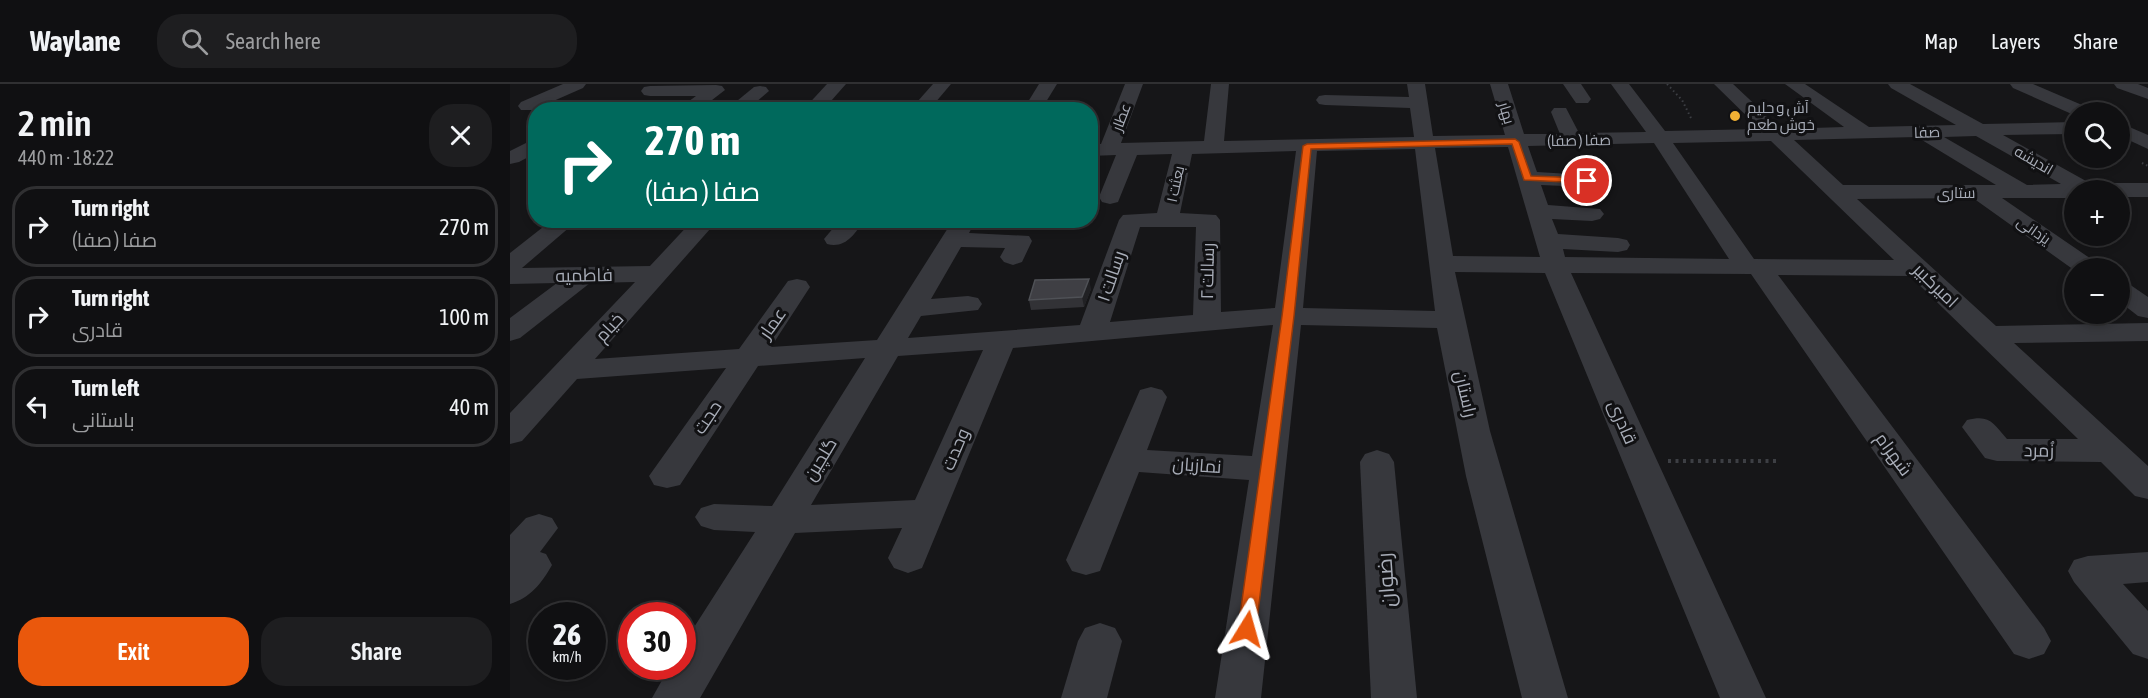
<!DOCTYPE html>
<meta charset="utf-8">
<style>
:root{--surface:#101012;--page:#1e1e20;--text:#f1f3f6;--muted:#9c9d9f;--line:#303032;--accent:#ea580c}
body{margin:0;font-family:"Asap Condensed",Cairo,sans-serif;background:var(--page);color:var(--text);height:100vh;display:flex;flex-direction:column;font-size:22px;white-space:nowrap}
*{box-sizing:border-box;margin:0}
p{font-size:20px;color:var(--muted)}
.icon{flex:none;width:33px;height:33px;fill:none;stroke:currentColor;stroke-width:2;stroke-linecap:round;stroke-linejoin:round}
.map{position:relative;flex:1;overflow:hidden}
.sheet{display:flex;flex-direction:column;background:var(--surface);width:510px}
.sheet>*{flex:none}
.top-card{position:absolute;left:18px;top:18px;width:570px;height:126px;border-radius:24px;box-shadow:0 3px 9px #0003,0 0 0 2px var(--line);background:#00695c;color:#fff;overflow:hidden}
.tools{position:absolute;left:1554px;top:18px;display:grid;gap:12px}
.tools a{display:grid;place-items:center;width:66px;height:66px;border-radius:50%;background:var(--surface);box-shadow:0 3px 9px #0003,0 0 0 2px var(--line);font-size:30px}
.speed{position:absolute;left:18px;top:518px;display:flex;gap:12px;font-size:30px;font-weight:700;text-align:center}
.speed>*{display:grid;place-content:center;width:78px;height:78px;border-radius:50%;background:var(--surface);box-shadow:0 3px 9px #0003,0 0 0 2px var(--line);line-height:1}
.speed small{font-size:15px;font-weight:400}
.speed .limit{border:9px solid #d22;background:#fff;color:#111}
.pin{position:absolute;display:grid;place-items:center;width:51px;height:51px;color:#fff;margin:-26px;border:3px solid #fff;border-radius:50%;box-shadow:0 2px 6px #0007}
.me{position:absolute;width:66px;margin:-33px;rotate:8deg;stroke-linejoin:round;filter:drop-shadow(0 0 4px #0008)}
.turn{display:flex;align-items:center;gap:21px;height:126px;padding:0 18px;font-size:27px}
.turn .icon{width:78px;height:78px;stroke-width:2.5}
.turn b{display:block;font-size:42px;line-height:51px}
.round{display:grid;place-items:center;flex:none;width:63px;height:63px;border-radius:24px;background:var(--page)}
.headline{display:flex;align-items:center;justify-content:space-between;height:102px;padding:0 18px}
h1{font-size:36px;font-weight:600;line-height:45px}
.action{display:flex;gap:12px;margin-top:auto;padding:12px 18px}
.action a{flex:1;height:69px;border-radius:24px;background:var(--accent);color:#fff;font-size:24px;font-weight:600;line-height:69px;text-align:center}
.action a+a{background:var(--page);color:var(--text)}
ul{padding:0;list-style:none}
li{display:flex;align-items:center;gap:18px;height:81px;margin:0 12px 9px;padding:0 6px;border:3px solid var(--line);border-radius:24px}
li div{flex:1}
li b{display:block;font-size:22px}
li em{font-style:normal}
header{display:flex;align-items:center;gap:36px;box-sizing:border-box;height:84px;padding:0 30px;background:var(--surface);border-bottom:2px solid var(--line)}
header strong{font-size:28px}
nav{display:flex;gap:33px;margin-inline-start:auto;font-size:21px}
.search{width:420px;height:54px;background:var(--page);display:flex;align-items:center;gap:15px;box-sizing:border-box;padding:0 21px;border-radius:24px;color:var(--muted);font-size:22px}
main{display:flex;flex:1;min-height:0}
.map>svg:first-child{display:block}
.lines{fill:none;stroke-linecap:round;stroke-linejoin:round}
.path-far1{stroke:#3d3f44;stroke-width:2;stroke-dasharray:1.5 3;stroke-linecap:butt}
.path{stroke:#3d3f44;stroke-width:4;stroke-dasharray:3 4.5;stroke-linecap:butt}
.minor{fill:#37383d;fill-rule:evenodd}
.wall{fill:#323236}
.shaded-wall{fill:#212124}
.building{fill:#3f3f44;stroke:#4f5156;stroke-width:1.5}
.route{fill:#ea580c;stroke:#983908;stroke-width:1.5}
.poi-dot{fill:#f2b134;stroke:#111113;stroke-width:2}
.labels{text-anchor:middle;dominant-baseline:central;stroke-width:6;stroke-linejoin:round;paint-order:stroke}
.far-poi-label{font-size:15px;fill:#a8adb8;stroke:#111113;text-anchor:start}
.far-street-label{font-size:15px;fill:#a8adb8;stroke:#111113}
.street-label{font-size:18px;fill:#a8adb8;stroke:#111113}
.near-street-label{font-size:21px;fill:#a8adb8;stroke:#111113}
</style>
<header>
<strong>Waylane</strong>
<div class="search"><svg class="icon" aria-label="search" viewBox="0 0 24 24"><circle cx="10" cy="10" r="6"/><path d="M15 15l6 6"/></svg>Search here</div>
<nav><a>Map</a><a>Layers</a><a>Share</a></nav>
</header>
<main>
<section class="sheet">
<div class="headline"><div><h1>2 min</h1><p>440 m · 18:22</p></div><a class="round"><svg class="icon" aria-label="close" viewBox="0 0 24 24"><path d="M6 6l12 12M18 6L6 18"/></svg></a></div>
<ul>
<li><svg class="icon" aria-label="right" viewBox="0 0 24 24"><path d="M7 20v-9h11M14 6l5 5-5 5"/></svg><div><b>Turn right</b><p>صفا ( صفا)</p></div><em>270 m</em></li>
<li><svg class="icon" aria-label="right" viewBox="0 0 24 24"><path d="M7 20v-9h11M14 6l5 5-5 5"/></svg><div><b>Turn right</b><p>قادری</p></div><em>100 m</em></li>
<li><svg class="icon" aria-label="left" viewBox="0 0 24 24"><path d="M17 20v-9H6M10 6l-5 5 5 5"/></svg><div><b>Turn left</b><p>باستانی</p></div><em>40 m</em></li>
</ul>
<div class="action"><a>Exit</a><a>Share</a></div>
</section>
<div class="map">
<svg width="1638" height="614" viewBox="0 0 1638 614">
<rect width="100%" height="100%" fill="#161618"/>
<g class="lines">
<g class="path-far1">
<polyline points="1157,0 1172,16 1182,36"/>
<polyline points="1632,79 1638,82"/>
</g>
<polyline class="path" points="1158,377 1270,377"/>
<g class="minor">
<polygon points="53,0 76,0 73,4 23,26 11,26 8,22 11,18"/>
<polygon points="317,0 336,0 313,26 293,26"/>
<polygon points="423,0 441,0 419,26 400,26"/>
<polygon points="529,0 547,0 531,26 513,26"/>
<path d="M615,0H633L611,59L694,57L701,0H719L714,57L904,53L900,24L815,21L809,20L806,16L809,12L815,11L899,13L897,0H915L923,52L995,51L980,0H998L1014,50H1050L1041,28L1044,24H1056L1069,49L1136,48L1101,0H1119L1155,47L1250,45L1204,0H1223L1271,45L1334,43L1275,0H1295L1359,43L1446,41L1381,4L1378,0H1400L1473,40L1564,38V50L1493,51L1585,102L1593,99H1638V113H1610V106H1564V114H1492L1587,179L1591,184H1564V186L1463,114L1347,115L1486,242L1638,239V257L1504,259L1638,382V415L1625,412L1591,378L1487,377L1475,374L1452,343L1457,336C1480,330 1483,339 1497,355H1568L1400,192L1268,191L1534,544L1541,557L1534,570L1519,575L1504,570L1241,190L1061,189L1256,614H1210L1035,189L945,188L980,347L1058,614H1012L956,392L927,244L791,241L751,614H705L739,396L629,388L590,487L576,491L562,487L556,476L630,306L641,303L652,306L657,313L637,366L742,372L763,241L503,264L412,484L398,489L384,484L378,474L392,444L285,449L190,614H142L160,582H172V562L245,448L204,446L191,442L185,433L191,424L204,420L262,422L355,274L248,282L170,401L157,404L144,401L139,392L216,284L67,295L12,357L0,360V329L125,198L80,199L10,254L0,257V234L47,199L0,200V169L42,136H68L12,184L140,182L183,136H208L85,275L229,265L278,197L287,195L296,197L300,203L261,263L367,256L443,136H466L459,149L519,152L522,157L512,178L503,181L494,178L490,173L495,164L451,163L421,215L458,212L468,214L472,220L468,226L411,232L398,254L570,241L609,136L613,131L647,129L662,70L627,71L608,118L600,120L592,118L589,113L606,71L580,72V60H591ZM1466,52L1551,100L1517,101L1434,53ZM1407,53L1486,101H1333L1284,56ZM1261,57L1384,176L1244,175L1163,59ZM1144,59L1219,175L1055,173L1053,165L1108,168L1117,166L1120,161L1117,156L1108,154L1048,150L1042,135L1082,137L1090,135L1094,130L1090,125L1038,121L1031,101L1077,103L1085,102L1088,97L1085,92L1077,91L1027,88L1018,62ZM998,63L1030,173L943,172L925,64ZM905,65L925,227L793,224L807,67ZM786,67L765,224L711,228L710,136L706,131L670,129L682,70ZM630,143H686L683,231L600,238ZM473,266L405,416L301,421L388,272Z"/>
<polygon points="1053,0 1071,0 1081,15 1078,19 1066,19"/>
<polygon points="1500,0 1523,0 1579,24 1582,28 1564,28 1564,31 1503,4"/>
<polygon points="1604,0 1628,0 1638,4 1638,15 1607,4"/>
<polygon points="206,1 212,2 215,6 189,26 167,26 186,12 140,12 134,11 131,7 134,3 140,2"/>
<polygon points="250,2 256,3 259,7 237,26 216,26 244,3"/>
<polygon points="100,16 106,17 109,21 105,26 83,26 94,17"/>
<polygon points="1610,39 1638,51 1638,65 1610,52"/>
<polygon points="26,54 26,69 9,78 0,80 0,67"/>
<path d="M330,136H354C345,150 335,165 317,160L314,155Z"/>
<polygon points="1610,198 1619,200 1638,213 1638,234 1628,232 1610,218"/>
<polygon points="867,366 879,370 884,378 907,614 861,614 850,378 855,370"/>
<path d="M29,430L42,434L48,444L30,468L36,470L42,481C32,499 20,514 0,520V451L16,434Z"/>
<polygon points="1638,468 1638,498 1613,500 1638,527 1638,575 1623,570 1564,498 1558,487 1564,476 1578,472"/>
<polygon points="590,539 605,544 612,557 597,614 551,614 568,557 575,544"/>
</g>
</g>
<polygon class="wall" points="581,205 574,223 521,226 519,216"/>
<polygon class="shaded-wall" points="579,195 581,205 574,223 572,213"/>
<polygon class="building" points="579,195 572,213 519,216 525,196"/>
<polygon class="route" points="1005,55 1009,58 1021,92 1077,94 1082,97 1077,99 1014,96 1002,60 801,65 784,232 746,545 744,551 737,553 731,551 728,545 772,232 793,62 797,60"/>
<circle class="poi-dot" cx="1225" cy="32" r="6"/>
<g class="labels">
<g class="far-poi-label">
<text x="1237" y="23">آش و حلیم<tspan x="1237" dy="17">خوش طعم</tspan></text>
</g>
<g class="far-street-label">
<text transform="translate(997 29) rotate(74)">بهار</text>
<text transform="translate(611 33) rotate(-69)">عطار</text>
<text transform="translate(1417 48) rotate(-2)">صفا</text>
<text transform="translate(1069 56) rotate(-1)">صفا ( صفا)</text>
<text transform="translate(1524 76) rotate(30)">اندیشه</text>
<text transform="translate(665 100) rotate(-78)">بعثت ۱</text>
<text x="1446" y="108">ستاری</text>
<text transform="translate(1524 146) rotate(35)">یزدانی</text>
</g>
<g class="street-label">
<text transform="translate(697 187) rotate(-89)">رسالت ۲</text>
<text transform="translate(74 191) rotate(-1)">فاطمیه</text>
<text transform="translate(601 192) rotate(-71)">رسالت ۱</text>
<text transform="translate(1426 201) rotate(44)">امیرکبیر</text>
<text transform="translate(262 239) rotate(-55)">عمار</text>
<text transform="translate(99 243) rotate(-47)">خیام</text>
<text transform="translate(956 310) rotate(77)">راستان</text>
<text transform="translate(197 333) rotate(-56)">حجت</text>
<text transform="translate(1113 338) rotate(67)">قادری</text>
<text transform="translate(445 365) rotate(-67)">وحدت</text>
<text transform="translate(1529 366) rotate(1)">زُمرد</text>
<text transform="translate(1384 370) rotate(54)">شهرام</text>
<text transform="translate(310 375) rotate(-59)">گلچین</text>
<text transform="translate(687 381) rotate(4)">نمازیان</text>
</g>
<g class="near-street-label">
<text transform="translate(875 496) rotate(-94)">رضوان</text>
</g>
</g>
</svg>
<div class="tools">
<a><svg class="icon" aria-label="search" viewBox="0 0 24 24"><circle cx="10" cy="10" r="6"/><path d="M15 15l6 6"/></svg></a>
<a>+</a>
<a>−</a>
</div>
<div class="speed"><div>26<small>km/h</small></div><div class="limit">30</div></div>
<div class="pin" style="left:1077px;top:97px;background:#d93025"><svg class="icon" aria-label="arrive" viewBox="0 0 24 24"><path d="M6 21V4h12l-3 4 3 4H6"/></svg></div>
<svg class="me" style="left:737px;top:545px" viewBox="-20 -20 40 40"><path d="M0-17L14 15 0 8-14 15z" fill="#ea580c" stroke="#fff" stroke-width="4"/></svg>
<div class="top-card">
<div class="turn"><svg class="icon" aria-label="right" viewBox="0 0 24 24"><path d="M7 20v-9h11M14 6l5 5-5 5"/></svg><div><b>270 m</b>صفا ( صفا)</div></div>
</div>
</div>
</main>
